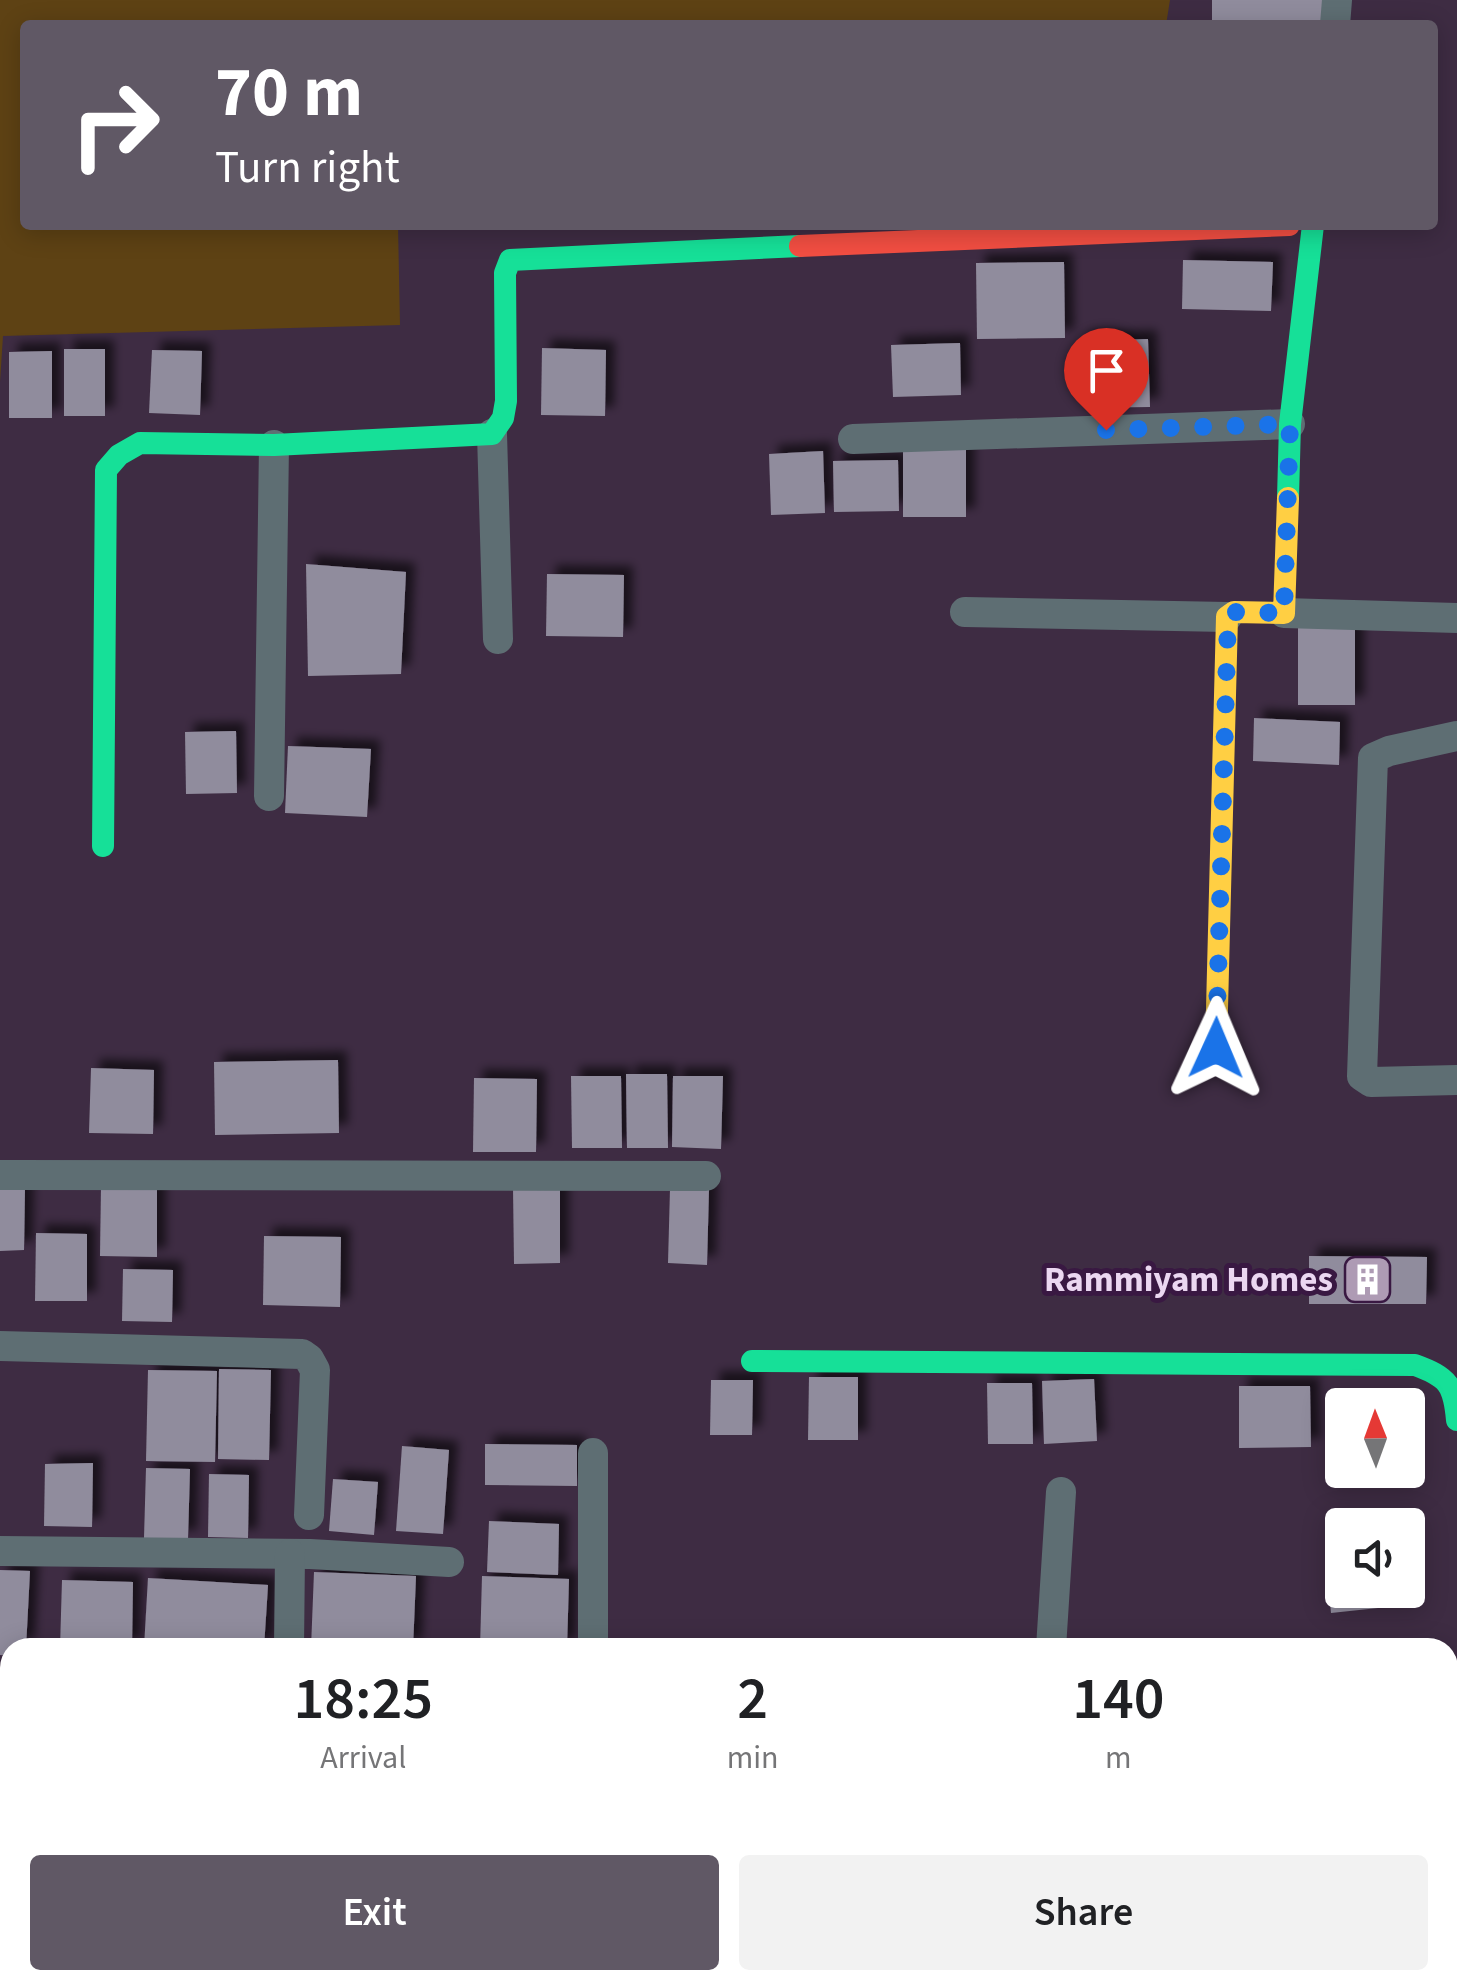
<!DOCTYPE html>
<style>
:root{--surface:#fff;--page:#f2f2f2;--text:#202124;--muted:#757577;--accent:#605865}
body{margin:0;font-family:"Source Sans 3",sans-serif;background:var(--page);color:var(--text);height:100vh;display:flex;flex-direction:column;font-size:38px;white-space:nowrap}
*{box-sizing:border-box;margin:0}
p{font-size:32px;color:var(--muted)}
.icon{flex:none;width:55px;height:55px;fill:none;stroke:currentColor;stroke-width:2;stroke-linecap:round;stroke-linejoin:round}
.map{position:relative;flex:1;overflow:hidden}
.details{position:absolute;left:0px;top:1638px;width:1458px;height:352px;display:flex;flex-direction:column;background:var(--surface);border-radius:30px 30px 0 0;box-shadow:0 5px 25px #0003}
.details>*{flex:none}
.guide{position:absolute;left:20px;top:20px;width:1418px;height:210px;border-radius:10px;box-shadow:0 5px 25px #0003;background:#605865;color:#fff;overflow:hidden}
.needle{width:65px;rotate:359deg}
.buttons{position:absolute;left:1325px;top:1388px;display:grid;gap:20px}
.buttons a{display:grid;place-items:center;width:100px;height:100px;border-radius:10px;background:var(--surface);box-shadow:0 5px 25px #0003;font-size:50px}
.pin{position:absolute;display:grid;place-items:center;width:85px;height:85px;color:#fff;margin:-102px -42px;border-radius:50% 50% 50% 0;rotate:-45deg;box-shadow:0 0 10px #0007}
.pin .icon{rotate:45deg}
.me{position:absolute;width:110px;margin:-55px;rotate:1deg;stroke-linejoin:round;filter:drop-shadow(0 0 8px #0008)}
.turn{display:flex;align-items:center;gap:35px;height:210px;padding:0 30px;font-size:45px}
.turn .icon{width:130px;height:130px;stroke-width:2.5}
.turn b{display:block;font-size:70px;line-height:85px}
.eta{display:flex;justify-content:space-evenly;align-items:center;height:170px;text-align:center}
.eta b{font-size:60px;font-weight:600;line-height:70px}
.cta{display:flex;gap:20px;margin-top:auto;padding:20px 30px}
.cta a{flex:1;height:115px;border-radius:10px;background:var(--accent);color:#fff;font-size:40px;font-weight:600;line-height:115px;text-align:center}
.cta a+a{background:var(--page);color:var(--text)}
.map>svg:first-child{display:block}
.green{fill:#5e4214}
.water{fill:#44623b}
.building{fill:#908c9d;filter:url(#shadow)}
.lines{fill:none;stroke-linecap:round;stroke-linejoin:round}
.street{stroke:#5e6e73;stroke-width:30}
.fast{stroke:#16e098;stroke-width:22}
.slow{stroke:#ffcf43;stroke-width:22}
.jam{stroke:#f24e42;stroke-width:22}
.route{stroke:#1a73e8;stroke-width:18;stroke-dasharray:0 32.4}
.labels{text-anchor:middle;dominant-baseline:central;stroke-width:10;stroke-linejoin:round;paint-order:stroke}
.poi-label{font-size:35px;font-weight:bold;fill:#ebd7f1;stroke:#391842;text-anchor:end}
</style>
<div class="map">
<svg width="1457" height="1988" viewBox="0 0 1457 1988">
<defs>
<filter id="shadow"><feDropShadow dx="9" dy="-9" stdDeviation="5" flood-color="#0009"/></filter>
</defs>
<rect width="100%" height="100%" fill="#3e2c43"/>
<polygon class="green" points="0,0 1170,0 1166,25 25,25 25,225 398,225 400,325 3,336 0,382"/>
<polygon class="water" points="316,1980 807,1980 807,1988 317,1988"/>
<g class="building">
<rect x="1212" y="0" width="112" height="25"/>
<polygon points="1183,260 1273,262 1271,311 1182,309"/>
<polygon points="1064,262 1065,338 977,339 976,263"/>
<polygon points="1148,339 1150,407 1084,408 1082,341"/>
<polygon points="960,343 961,395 893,397 891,345"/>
<polygon points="542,348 606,350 605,416 541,415"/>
<rect x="64" y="349" width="41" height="67"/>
<polygon points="152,350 202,351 200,415 149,413"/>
<polygon points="52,351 52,418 9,418 9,352"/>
<polygon points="966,449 966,517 903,517 903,450"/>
<polygon points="823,451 825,513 771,515 769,454"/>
<polygon points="898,460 899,511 834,512 833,461"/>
<polygon points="306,564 406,572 401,674 308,676"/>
<polygon points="547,574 624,575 623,637 546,636"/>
<rect x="1298" y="627" width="57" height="78"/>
<polygon points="1254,718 1340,722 1339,765 1253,761"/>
<polygon points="236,731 237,793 186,794 185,732"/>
<polygon points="288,746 371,749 367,817 285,813"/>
<polygon points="338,1060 339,1133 215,1135 214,1062"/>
<polygon points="91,1068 154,1070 153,1134 89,1133"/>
<polygon points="626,1074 667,1074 668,1148 627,1148"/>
<polygon points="571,1076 621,1076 622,1148 572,1148"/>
<polygon points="673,1076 723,1076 721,1149 672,1147"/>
<polygon points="474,1078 537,1079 536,1152 473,1152"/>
<polygon points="101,1186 157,1187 157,1257 100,1256"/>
<polygon points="513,1187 560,1187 560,1263 514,1264"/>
<polygon points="0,1188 25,1188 24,1250 0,1251"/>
<polygon points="670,1189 709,1189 707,1265 668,1263"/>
<polygon points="36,1233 87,1234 87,1301 35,1301"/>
<polygon points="264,1236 341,1237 340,1307 263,1305"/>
<polygon points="1309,1256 1427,1257 1426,1304 1309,1304"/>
<polygon points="123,1269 173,1270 172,1322 122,1321"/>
<polygon points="219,1369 271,1370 269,1460 218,1459"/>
<polygon points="148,1370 217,1371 215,1462 146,1461"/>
<polygon points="809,1377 858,1377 858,1440 808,1440"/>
<polygon points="1094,1379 1097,1441 1044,1444 1042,1381"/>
<polygon points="711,1380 753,1380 752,1435 710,1435"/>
<polygon points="987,1383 1032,1383 1033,1444 988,1444"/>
<polygon points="1239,1386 1310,1386 1311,1447 1239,1448"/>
<polygon points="485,1444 577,1445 577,1486 485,1485"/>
<polygon points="402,1446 449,1450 443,1534 396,1531"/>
<polygon points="93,1463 92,1527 44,1526 45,1464"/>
<polygon points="146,1468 190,1469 188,1539 144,1538"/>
<polygon points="209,1474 249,1475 248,1538 208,1537"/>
<polygon points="333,1479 378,1482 374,1535 329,1531"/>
<polygon points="489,1521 559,1524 558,1575 487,1572"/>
<polygon points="1342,1568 1342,1590 1405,1590 1406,1605 1331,1613 1327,1569"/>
<polygon points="0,1570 30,1571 26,1648 10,1648 10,1656 0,1655"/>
<polygon points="314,1572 416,1576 413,1648 311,1648"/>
<polygon points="482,1576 569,1579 567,1648 480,1648"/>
<polygon points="148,1578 268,1585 264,1648 144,1648"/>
<polygon points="62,1580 133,1582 132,1648 60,1648"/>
<polygon points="1457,1850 1457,1885 1448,1887 1448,1852"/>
<polygon points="1457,1888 1457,1919 1448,1921 1448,1889"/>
<polygon points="0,1965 10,1966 10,1980 14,1980 14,1988 0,1988"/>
<rect x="55" y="1980" width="46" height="8"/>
<polygon points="944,1980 996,1980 995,1988 944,1988"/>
<rect x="1039" y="1980" width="76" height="8"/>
</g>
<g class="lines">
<g class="street">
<polyline points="1335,25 1337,0"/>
<polyline points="492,434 498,639"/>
<polyline points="853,439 1290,424"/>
<polyline points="965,612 1227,617"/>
<polyline points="1284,613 1457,618"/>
<polyline points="1457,736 1389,751 1373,758 1362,1076 1371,1082 1457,1080"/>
<polyline points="269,796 274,445"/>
<polyline points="0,1175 706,1176"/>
<polyline points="0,1346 302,1354 309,1359 315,1370 309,1515"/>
<polyline points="593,1453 593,1648"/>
<polyline points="0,1551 310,1554 449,1562"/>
<polyline points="289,1648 290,1554"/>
<polyline points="1051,1648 1061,1492"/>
<polyline points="0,1754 10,1754"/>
<polyline points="213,1980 214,1988"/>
<polyline points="1243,1980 1244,1988"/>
<polyline points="1029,1988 1030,1980"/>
</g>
<g class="fast">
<polyline points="1288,498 1290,424 1313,225"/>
<polyline points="103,846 106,470 119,455 140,443 274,445 492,434 503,418 506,401 505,273 510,260 800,246"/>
<path d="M752,1361L1415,1365C1448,1377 1454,1385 1457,1420"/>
</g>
<polyline class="slow" points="1216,1048 1227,617 1234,612 1284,613 1288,498"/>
<polyline class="jam" points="800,246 1289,225"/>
</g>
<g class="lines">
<polyline class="route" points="1106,430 1290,424 1284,613 1234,612 1228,617 1216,1048"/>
</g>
<defs>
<symbol id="building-square" viewBox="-11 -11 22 22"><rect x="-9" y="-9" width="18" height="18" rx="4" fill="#ae9bb4" stroke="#391842"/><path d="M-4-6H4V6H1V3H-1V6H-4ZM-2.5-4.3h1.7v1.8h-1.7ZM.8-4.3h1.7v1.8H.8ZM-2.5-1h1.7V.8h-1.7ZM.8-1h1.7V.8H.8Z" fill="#fff"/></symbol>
</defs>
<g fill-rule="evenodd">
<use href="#building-square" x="1340" y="1252" width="55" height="55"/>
</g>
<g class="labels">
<g class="poi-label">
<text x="1333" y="1280">Rammiyam Homes</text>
</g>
</g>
</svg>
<div class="buttons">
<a><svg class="needle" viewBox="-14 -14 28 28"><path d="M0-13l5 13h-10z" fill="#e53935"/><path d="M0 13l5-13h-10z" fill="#757577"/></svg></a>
<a><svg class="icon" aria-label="sound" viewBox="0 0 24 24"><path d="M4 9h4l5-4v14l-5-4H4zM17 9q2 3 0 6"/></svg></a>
</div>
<div class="pin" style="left:1106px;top:430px;background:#d93025"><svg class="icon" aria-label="arrive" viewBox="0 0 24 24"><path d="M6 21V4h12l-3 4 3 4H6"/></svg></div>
<svg class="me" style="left:1216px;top:1048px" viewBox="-20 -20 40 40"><path d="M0-17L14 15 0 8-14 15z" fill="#1a73e8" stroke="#fff" stroke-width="4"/></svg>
<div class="guide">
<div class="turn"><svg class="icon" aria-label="right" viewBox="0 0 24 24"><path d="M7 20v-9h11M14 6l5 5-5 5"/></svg><div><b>70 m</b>Turn right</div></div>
</div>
<section class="details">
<div class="eta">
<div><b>18:25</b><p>Arrival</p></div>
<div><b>2</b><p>min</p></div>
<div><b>140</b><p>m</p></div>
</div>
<div class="cta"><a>Exit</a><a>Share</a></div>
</section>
</div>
